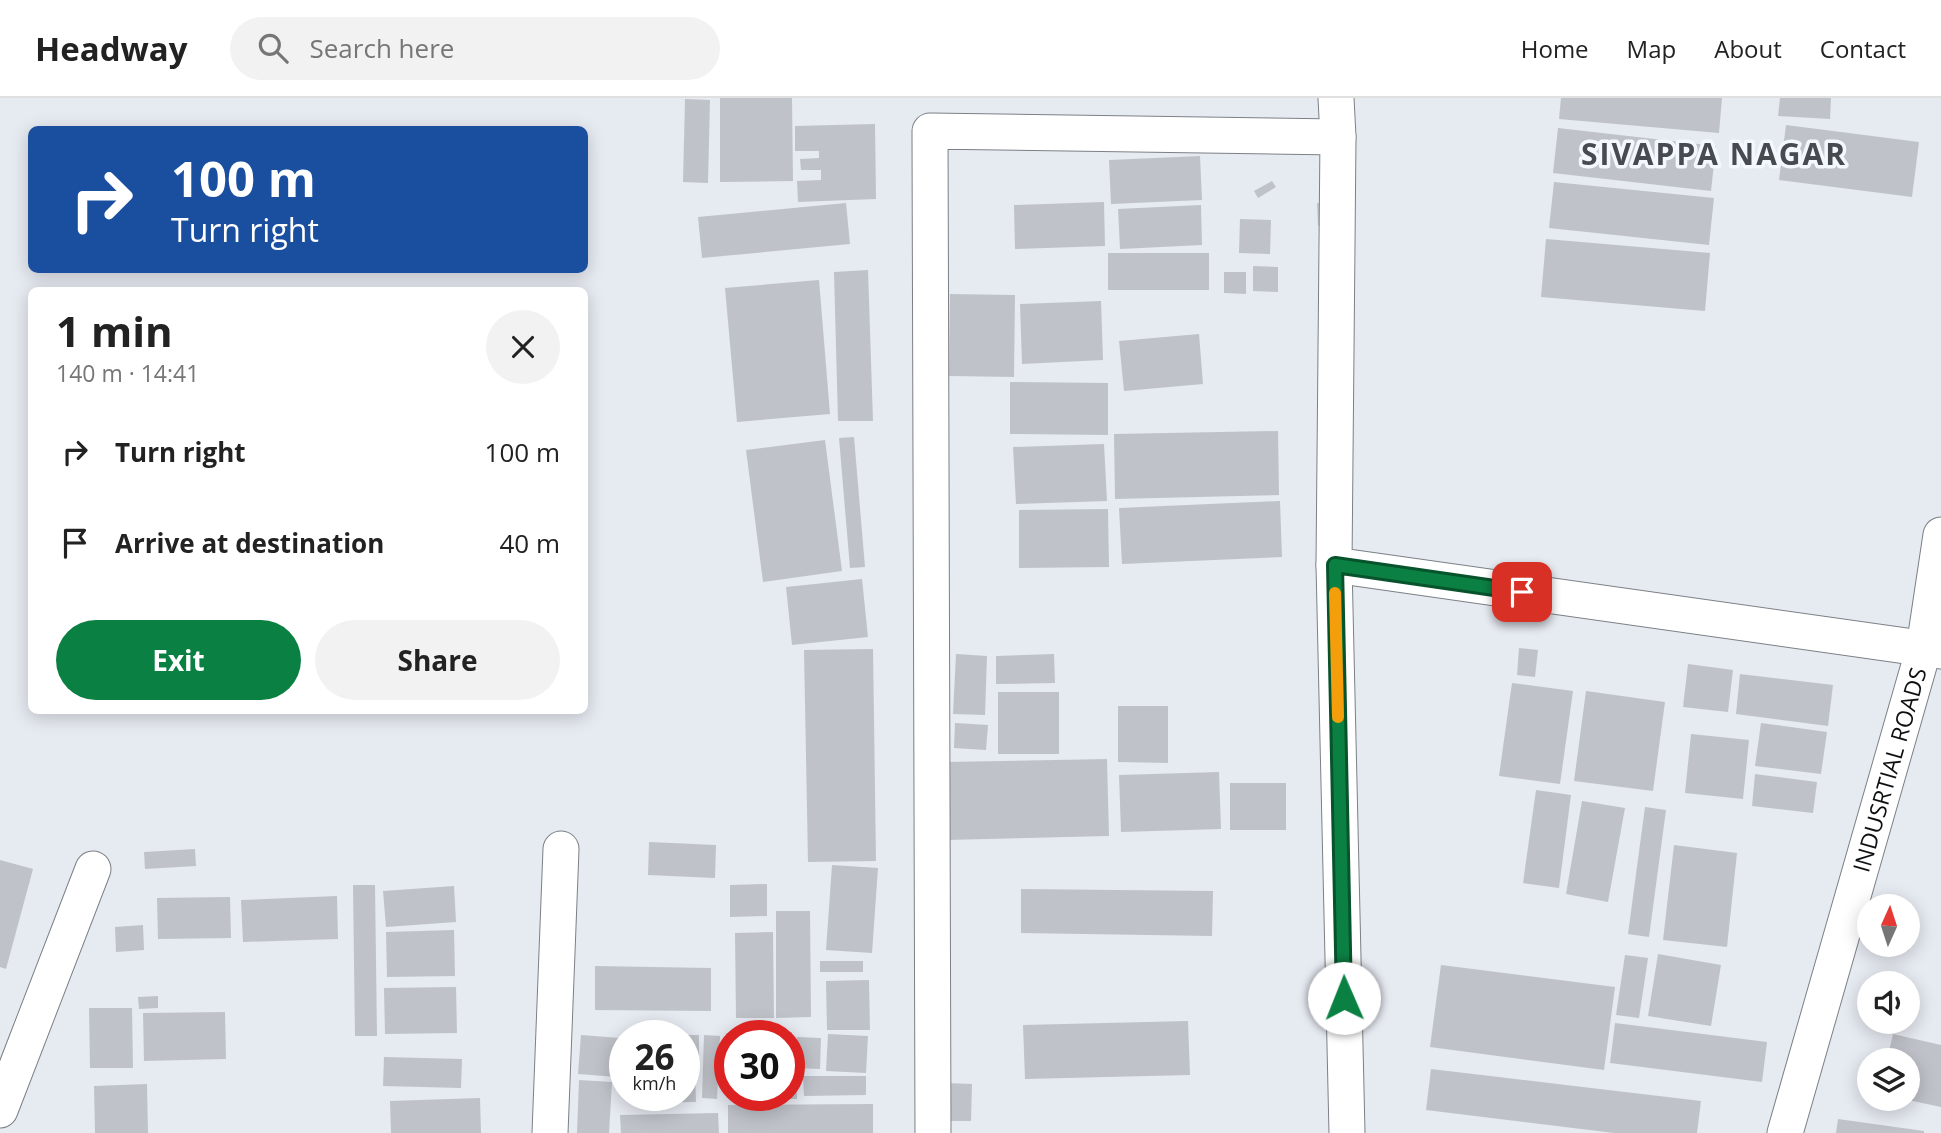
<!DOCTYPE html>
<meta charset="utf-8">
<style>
:root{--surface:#fff;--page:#f2f2f2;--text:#222;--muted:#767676;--line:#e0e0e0;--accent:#0b8043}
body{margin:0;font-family:"Open Sans",sans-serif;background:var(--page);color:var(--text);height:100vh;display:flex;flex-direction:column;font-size:26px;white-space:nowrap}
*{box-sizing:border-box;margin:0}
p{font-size:23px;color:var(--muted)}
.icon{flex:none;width:38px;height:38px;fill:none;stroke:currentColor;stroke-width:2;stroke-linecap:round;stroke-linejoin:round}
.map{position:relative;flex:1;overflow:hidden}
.side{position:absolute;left:28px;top:189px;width:560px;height:427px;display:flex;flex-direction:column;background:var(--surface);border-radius:10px;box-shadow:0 4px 18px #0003}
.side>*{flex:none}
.guide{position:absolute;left:28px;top:28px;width:560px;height:147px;border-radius:10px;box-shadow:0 4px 18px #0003;background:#1a4fa0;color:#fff;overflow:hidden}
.needle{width:46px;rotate:3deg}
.buttons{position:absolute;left:1857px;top:796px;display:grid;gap:14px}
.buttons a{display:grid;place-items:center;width:63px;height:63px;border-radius:50%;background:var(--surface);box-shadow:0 4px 18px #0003;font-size:35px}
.speed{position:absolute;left:609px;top:922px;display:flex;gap:14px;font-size:35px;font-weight:700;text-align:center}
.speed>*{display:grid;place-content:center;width:91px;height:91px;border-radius:50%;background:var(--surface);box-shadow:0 4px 18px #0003;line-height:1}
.speed small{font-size:18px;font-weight:400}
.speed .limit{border:10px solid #d22;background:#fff;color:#111}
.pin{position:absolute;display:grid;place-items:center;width:60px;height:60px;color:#fff;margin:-30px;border-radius:14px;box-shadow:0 4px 10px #0006}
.me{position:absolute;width:77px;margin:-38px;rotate:359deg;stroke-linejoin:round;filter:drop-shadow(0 0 5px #0008)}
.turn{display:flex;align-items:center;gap:24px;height:147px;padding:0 28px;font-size:32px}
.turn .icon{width:91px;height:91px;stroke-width:2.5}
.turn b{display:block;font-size:49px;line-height:60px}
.round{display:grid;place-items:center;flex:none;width:74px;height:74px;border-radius:37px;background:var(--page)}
.head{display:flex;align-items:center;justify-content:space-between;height:119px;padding:0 28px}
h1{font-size:42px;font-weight:700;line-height:52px}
.primary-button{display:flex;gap:14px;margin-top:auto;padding:14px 28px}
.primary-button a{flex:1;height:80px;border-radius:42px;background:var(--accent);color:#fff;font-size:28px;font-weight:700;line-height:80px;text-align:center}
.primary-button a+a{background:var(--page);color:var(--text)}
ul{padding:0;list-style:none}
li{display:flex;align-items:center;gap:21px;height:91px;padding:0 28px}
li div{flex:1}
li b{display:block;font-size:26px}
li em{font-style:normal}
header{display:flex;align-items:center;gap:42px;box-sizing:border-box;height:98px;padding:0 35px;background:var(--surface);border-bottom:2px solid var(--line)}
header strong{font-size:33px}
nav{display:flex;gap:38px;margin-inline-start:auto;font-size:24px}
.search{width:490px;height:63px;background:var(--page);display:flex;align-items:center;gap:18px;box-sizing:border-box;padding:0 24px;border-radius:38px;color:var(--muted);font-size:26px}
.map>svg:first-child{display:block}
.building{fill:#bfc3c9}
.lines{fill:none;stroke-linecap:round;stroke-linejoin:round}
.street-casing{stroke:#7c8086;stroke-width:37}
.street{stroke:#fff;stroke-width:35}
.route-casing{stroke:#07532c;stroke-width:18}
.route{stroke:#0b8043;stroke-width:12}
.slow{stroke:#f59e0b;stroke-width:12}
.labels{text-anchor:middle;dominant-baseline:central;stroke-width:7;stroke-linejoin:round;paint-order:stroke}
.street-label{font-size:23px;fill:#0d0f11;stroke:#f3f7fe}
.district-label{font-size:30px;font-weight:bold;letter-spacing:2px;fill:#474a4f;stroke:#f3f7fe}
</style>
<header>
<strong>Headway</strong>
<div class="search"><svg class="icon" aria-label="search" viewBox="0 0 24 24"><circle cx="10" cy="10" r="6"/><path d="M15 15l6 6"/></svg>Search here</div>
<nav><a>Home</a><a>Map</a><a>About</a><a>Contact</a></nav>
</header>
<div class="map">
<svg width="1941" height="1035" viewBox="0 0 1941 1035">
<rect width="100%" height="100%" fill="#e6eaf1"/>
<g class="building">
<polygon points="720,0 792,0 793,83 720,84"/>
<polygon points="1561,0 1722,0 1719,35 1559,21"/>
<polygon points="1780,0 1831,0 1830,21 1778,18"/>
<polygon points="685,1 710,2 708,85 683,84"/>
<polygon points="875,26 876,101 798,104 797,83 821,82 821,72 801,72 800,61 819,60 819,53 795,53 795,28"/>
<polygon points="1786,27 1919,44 1912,99 1779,82"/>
<polygon points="1558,30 1716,48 1711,93 1553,75"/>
<polygon points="1200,58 1202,102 1111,106 1109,62"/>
<polygon points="1272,83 1276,89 1258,100 1254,93"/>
<polygon points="1554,84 1714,100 1709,147 1549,130"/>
<polygon points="1104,104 1105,148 1015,151 1014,107"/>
<polygon points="846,105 850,146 702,160 698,119"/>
<polygon points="1317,105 1327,105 1327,128 1318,128"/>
<polygon points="1201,107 1202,147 1120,151 1118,111"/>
<polygon points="1240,121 1271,122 1270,156 1239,155"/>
<polygon points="1546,141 1710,155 1705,213 1541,199"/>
<rect x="1108" y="155" width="101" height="37"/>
<polygon points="1253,168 1278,169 1278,194 1253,193"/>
<polygon points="868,172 873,323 838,323 834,174"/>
<polygon points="1224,174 1246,174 1246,196 1224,195"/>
<polygon points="819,182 830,316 737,324 725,190"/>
<polygon points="950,196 1015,197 1014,279 949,278"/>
<polygon points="1101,203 1103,262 1022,266 1020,206"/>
<polygon points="1199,236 1203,286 1124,293 1119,243"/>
<polygon points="1010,284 1108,285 1108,337 1010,336"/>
<polygon points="1278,333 1279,397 1115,401 1114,336"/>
<polygon points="854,339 865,469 850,470 839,340"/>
<polygon points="825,342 842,473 763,484 746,352"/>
<polygon points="1104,346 1107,403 1016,406 1013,349"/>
<polygon points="1280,403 1282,459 1122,466 1119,410"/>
<polygon points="1108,411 1109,469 1019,470 1019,412"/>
<polygon points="862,481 868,539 792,547 786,489"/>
<polygon points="1519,550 1538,552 1535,579 1517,577"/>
<polygon points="873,551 876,763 808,764 804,552"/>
<polygon points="956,556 987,558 985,617 953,616"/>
<polygon points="1054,556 1055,585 996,586 996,558"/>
<polygon points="1688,566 1733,572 1728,614 1683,609"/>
<polygon points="1740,576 1833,587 1828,628 1736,616"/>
<polygon points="1512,585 1573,593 1560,686 1499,678"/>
<polygon points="1586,593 1665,604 1653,693 1574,683"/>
<rect x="998" y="594" width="61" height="62"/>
<polygon points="1118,608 1168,608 1168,665 1118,664"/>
<polygon points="955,625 988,627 986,652 954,650"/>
<polygon points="1761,625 1827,634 1821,676 1755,668"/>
<polygon points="1691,636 1749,642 1743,701 1685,695"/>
<polygon points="1107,661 1109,738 946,742 944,664"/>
<polygon points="1219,674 1221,731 1121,734 1119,677"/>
<polygon points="1755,676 1817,684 1813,715 1752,708"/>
<rect x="1230" y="685" width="56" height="47"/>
<polygon points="1536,692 1571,697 1559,790 1523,785"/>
<polygon points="1582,703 1625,710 1608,804 1566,796"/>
<polygon points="1645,709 1666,712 1649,839 1628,836"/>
<polygon points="649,744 716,747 715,780 648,777"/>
<polygon points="1674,747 1737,755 1727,849 1663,842"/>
<polygon points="195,751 196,768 145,771 144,754"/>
<polygon points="0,762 33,771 6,871 0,869"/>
<polygon points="832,767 878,770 872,855 826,852"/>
<polygon points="767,786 767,818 730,819 730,787"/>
<polygon points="353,787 375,787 377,938 355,938"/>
<polygon points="454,788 456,824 386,829 383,793"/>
<polygon points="1021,791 1213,793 1212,838 1021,835"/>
<polygon points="337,798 338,841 243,844 241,802"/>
<polygon points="230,799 231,840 158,841 157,800"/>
<polygon points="1908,808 1915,810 1908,853 1877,849 1908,847"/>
<polygon points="776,813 810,813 811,919 776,920"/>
<polygon points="143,827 144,852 116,854 115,829"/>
<polygon points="454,832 455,878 387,879 386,834"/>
<polygon points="773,834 774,920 736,920 735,835"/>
<polygon points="1658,856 1721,867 1711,928 1648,918"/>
<polygon points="1625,857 1648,860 1639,920 1616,917"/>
<rect x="820" y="863" width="43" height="11"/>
<polygon points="1441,867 1615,889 1604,972 1430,949"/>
<polygon points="595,868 711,870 711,913 595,912"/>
<polygon points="869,882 870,932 827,932 826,883"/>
<polygon points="456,889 457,935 385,936 384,890"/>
<polygon points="158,898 158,910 139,911 138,899"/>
<polygon points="89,910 132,910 133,970 90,970"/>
<polygon points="225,914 226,961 144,963 143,915"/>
<polygon points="1188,923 1190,977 1025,981 1023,927"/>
<polygon points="1615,925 1767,944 1762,984 1610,965"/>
<polygon points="750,933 792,934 792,978 797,978 797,1001 753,1001 753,998 789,998 789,938 750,938"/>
<polygon points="726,935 730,936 730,984 724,984"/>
<polygon points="828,936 868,938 866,975 826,973"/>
<polygon points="1893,936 1941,947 1941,1009 1908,1002 1908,962 1887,962"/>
<polygon points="581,937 620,940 617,979 578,976"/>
<polygon points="684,937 699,937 699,969 684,970"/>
<polygon points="704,937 720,938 717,1001 702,1000"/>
<polygon points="797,939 821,940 820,971 796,970"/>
<polygon points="384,959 462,961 461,990 383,988"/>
<polygon points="1431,971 1701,1003 1697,1035 1614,1035 1426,1012"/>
<polygon points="684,973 695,973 696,1004 628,1005 628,998 684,998"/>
<polygon points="803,978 866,978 866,997 804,998"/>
<polygon points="579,982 612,984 609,1035 577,1035"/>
<polygon points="946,985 972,986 971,1023 946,1023"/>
<polygon points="147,986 148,1035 95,1035 94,988"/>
<polygon points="480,1000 481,1035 391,1035 390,1003"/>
<polygon points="873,1006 873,1035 728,1035 728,1007"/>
<polygon points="718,1015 719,1035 621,1035 620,1017"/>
<polygon points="1838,1021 1924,1033 1924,1035 1836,1035"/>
</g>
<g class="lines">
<defs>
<g id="street">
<polyline points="1336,0 1338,39 1334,467 1941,553"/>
<polyline points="1334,467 1347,1035"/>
<polyline points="0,1012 93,771"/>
<polyline points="550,1035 561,751"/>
<polyline points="933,1035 930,33 1338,39"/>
<path id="s1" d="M1785,1035L1924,550L1941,437"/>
</g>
</defs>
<use href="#street" class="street-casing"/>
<use href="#street" class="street"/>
</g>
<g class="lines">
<defs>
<polyline id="route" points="1344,900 1335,467 1522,494"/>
</defs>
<use href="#route" class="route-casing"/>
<use href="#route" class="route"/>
<polyline class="slow" points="1335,495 1338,619"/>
</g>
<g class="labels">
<g class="street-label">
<text stroke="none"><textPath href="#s1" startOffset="378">INDUSRTIAL ROADS</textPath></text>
</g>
<g class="district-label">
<text x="1714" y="55">SIVAPPA NAGAR</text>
</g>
</g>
</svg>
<div class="buttons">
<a><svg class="needle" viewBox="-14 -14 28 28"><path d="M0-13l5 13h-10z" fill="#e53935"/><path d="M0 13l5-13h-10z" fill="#767676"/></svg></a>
<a><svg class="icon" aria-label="sound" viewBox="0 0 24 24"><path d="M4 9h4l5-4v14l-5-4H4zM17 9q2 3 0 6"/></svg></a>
<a><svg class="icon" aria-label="layers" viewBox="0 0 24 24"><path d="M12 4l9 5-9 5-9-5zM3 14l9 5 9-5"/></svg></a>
</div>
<div class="speed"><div>26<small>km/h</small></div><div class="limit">30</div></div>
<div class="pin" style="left:1522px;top:494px;background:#d93025"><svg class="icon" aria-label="arrive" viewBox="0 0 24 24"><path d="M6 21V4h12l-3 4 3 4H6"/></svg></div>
<svg class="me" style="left:1344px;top:900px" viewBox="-20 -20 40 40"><circle r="19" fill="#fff"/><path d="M0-13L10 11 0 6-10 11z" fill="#0b8043"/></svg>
<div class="guide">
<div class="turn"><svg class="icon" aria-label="right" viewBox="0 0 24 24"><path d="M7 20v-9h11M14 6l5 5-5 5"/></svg><div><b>100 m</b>Turn right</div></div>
</div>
<section class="side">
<div class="head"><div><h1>1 min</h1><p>140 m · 14:41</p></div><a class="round"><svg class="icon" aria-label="close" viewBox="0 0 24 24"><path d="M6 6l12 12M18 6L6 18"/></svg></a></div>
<ul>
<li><svg class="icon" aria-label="right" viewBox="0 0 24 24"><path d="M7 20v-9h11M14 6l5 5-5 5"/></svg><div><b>Turn right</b></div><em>100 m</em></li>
<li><svg class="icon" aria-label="arrive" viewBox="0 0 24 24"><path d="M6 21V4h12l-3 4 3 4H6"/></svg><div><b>Arrive at destination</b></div><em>40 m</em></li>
</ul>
<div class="primary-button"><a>Exit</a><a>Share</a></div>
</section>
</div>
